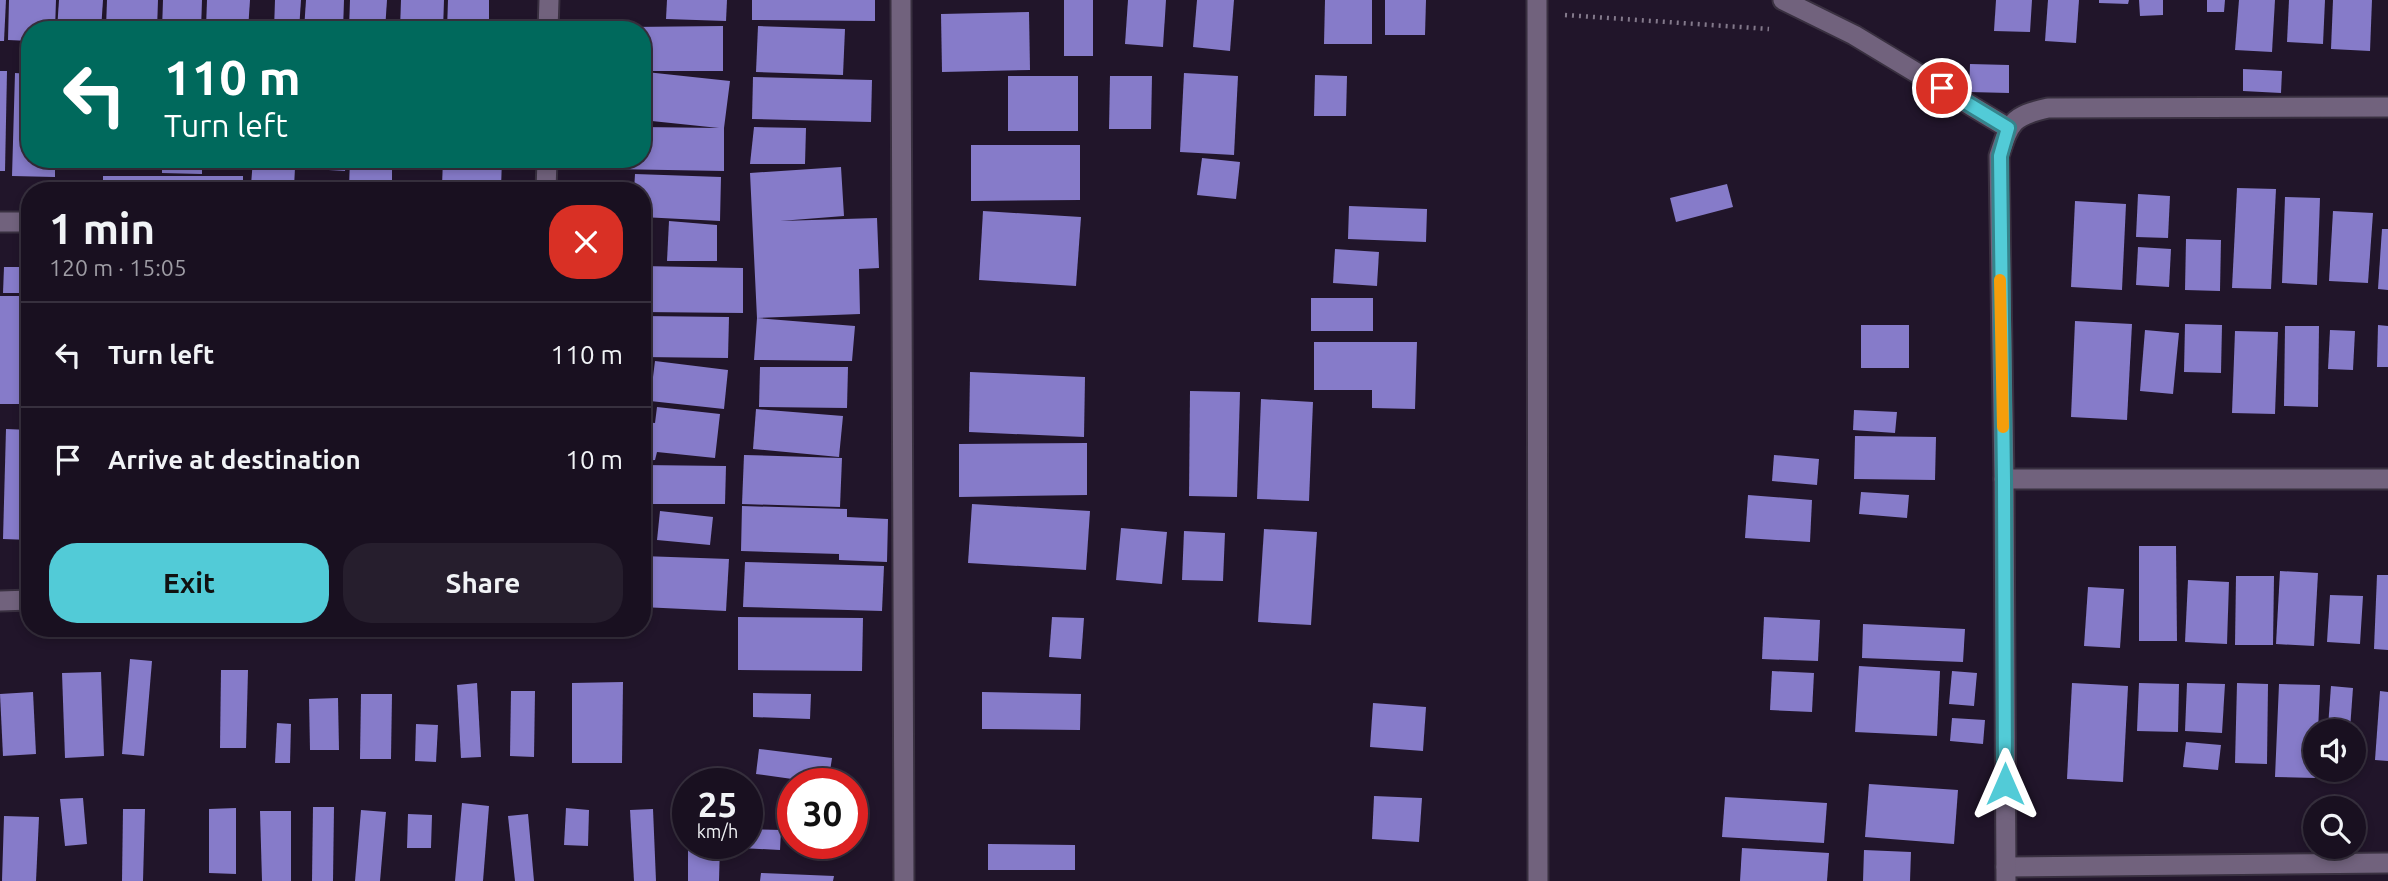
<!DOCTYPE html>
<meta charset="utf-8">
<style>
:root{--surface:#191020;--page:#261e2d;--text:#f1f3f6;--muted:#9f9da5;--line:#37303e;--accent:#52cbd7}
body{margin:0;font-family:Ubuntu,sans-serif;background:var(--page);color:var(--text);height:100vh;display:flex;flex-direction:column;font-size:26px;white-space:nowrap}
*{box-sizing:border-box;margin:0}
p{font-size:23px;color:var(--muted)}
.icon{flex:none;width:38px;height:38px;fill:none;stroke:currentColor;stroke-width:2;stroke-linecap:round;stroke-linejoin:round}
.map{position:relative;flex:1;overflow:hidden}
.drawer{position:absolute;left:21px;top:182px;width:630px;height:455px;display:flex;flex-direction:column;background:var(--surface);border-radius:28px;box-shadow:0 4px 10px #0003,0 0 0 2px var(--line)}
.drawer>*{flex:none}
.hud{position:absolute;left:21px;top:21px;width:630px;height:147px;border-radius:28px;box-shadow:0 4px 10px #0003,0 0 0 2px var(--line);background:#00695c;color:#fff;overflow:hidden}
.fabs{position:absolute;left:2303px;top:719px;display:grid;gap:14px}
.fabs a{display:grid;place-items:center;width:63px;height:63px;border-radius:50%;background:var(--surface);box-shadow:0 4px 10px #0003,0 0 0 2px var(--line);font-size:35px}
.speed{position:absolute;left:672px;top:768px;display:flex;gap:14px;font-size:35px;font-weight:700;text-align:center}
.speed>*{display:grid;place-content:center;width:91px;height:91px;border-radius:50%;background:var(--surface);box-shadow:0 4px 10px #0003,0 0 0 2px var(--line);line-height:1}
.speed small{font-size:18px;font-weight:400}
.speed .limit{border:10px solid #d22;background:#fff;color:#111}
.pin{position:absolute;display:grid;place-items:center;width:60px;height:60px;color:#fff;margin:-30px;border:4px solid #fff;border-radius:50%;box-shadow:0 2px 7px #0007}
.me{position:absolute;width:77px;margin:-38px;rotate:0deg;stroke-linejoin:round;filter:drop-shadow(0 0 5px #0008)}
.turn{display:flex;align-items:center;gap:24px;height:147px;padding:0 28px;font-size:32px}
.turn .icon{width:91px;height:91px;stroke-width:2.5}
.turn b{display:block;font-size:49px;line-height:60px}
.round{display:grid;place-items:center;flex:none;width:74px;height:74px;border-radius:28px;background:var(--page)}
.summary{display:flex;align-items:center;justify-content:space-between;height:119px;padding:0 28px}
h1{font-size:42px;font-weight:700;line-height:52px}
.action{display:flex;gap:14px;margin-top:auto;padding:14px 28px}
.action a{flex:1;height:80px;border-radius:28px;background:var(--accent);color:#111;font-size:28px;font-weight:700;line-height:80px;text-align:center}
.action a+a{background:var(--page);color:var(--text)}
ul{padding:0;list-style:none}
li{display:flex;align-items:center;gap:21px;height:105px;padding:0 28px;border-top:2px solid var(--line)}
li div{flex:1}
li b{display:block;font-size:26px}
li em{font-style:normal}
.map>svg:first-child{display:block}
.building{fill:#867bc9}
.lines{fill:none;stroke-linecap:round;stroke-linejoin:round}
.minor-casing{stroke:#393040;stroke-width:23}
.path{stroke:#83798b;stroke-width:4.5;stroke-dasharray:2 5;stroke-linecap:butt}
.minor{stroke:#71627d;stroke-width:19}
.route-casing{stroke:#35848c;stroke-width:18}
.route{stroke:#52cbd7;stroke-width:12}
.slow{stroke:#f59e0b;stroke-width:12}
</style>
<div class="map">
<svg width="2388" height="881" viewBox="0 0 2388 881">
<rect width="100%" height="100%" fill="#21152a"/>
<g class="building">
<polygon points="0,0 6,0 4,41 0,41"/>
<polygon points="9,0 56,0 55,30 30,30 30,41 8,40"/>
<polygon points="59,0 103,0 101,30 57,30"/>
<polygon points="107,0 158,0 157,30 106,28"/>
<polygon points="163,0 202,0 201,30 162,30"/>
<polygon points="207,0 250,0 248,30 206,28"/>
<polygon points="275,0 301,0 299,30 274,30"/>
<polygon points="306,0 344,0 343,30 304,30"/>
<polygon points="350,0 387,0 385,30 349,30"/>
<polygon points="401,0 444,0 443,30 400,30"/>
<polygon points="448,0 489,0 489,30 447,30"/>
<polygon points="667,0 727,0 726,21 666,19"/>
<polygon points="752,0 875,0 875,21 752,20"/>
<rect x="1064" y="0" width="29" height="56"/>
<polygon points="1128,0 1166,0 1163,47 1125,44"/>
<polygon points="1197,0 1234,0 1230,51 1193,47"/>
<polygon points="1325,0 1372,0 1372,44 1324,44"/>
<polygon points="1385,0 1426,0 1425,35 1385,35"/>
<polygon points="1996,0 2032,0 2030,32 1994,31"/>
<polygon points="2048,0 2079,0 2076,43 2045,41"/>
<polygon points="2099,0 2129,0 2128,4 2099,3"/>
<polygon points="2139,0 2163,0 2163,15 2140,16"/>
<polygon points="2207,0 2225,0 2224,12 2207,12"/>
<polygon points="2239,0 2275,0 2272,52 2235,50"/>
<polygon points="2289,0 2325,0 2323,44 2287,42"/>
<polygon points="2333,0 2372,0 2370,51 2331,49"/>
<polygon points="1029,12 1030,70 942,72 941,14"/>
<polygon points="723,26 723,71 642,71 642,30 631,30 631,27"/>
<polygon points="758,26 845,29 843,75 756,72"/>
<polygon points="1970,64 2009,65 2009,93 1969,92"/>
<polygon points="2243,69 2282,71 2281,93 2243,91"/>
<polygon points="0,71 7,71 5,171 0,171"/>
<polygon points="646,72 730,81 724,128 724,171 611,169 612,159 642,159 642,127 719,128 642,120"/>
<polygon points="15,73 30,74 30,159 55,159 55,177 12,176"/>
<polygon points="1184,73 1238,76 1234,155 1180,152"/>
<polygon points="1315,75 1347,76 1346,116 1314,116"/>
<rect x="1008" y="76" width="70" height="55"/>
<polygon points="1110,76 1152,76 1151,129 1109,129"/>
<polygon points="753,77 872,80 871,122 752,119"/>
<polygon points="754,127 806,128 805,164 750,164"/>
<polygon points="971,145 1080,145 1080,200 971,201"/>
<polygon points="1202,158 1240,162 1236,199 1197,195"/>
<polygon points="106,159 157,159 157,168 106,165"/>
<polygon points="162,159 202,159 202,174 162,173"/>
<polygon points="253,159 346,159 345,171 295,168 294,187 251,185"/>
<polygon points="350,159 392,159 392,188 349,187"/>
<polygon points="398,159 433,159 432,170 397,168"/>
<polygon points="443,159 502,159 501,188 442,186"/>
<polygon points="841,167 844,216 780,221 877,218 879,268 859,269 860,314 757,318 855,326 852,361 754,360 757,318 750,173"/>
<polygon points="635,174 721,177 720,221 642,217 642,191 634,191"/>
<rect x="103" y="176" width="140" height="15"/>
<polygon points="1727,184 1733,207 1676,222 1670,198"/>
<polygon points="2237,188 2276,189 2271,289 2232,288"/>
<polygon points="2138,194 2170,196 2168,238 2136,237"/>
<polygon points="2285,197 2320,198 2317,285 2282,283"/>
<polygon points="2075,201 2126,204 2122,290 2071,287"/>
<polygon points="1349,206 1427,209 1426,242 1348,239"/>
<polygon points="983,211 1081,217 1076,286 979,280"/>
<polygon points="2333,211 2373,213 2368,283 2329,281"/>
<polygon points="669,221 717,225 717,261 667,261"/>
<polygon points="2382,229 2388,229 2388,290 2378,289"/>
<polygon points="2186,239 2221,240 2220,291 2185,290"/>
<polygon points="2138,247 2171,249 2169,287 2136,285"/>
<polygon points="1335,249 1379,252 1377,286 1333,283"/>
<polygon points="642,266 743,268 743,313 642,312"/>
<polygon points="4,267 30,267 30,293 3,293"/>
<rect x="0" y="296" width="30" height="108"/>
<rect x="1311" y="298" width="62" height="33"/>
<polygon points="642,316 729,317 728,358 642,357"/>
<polygon points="2075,321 2132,324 2127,420 2071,417"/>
<polygon points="2185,324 2222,325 2221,373 2184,372"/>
<rect x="1861" y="325" width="48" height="43"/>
<polygon points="2378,325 2388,326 2388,367 2377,367"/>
<polygon points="2285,326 2319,326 2318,407 2284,406"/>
<polygon points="2145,330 2179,333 2173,394 2140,391"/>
<polygon points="2330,330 2355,331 2353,370 2328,369"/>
<polygon points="2235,331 2278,332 2275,414 2232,413"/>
<polygon points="1314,342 1417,342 1415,409 1372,408 1372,390 1314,390"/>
<polygon points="655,361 728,370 724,409 650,401"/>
<polygon points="760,367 848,367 847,408 759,407"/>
<polygon points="970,372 1085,377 1084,437 969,432"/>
<polygon points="642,376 648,377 647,413 642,413"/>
<polygon points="1190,391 1240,392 1237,497 1189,496"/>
<polygon points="1261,399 1313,402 1309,501 1257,499"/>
<polygon points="657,407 720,414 715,458 657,452 655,460 642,461 642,422 655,423"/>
<polygon points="756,409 843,416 839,457 753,449"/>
<polygon points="1854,410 1897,412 1895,433 1853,430"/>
<polygon points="6,429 30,430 30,540 3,539"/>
<polygon points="1855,436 1936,437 1935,480 1854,479"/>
<polygon points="1087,443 1087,495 959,497 959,444"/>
<polygon points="744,455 842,458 840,507 742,504"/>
<polygon points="1774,455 1819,459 1817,485 1772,481"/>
<polygon points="642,465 726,466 725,504 642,504"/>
<polygon points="1861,492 1909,495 1907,518 1859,514"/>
<polygon points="1748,495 1812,500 1810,542 1745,538"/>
<polygon points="972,504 1090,511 1086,570 968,563"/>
<polygon points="742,506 847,509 847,517 888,519 887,562 839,560 839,554 741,551"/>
<polygon points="660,511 713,517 710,545 657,540"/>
<polygon points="1121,528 1167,532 1162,584 1116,580"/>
<polygon points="1264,529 1317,532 1311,625 1258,622"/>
<polygon points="1184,531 1225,533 1223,581 1182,580"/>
<polygon points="2139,546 2176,546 2177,641 2139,641"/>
<polygon points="642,556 729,559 726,611 642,607"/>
<polygon points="745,562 884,566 882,611 743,607"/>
<polygon points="2280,571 2318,573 2314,646 2276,644"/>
<polygon points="2377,575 2388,575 2388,650 2374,649"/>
<polygon points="2236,576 2274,576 2273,645 2235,645"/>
<polygon points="2188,580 2229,582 2227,644 2185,642"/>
<polygon points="2088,587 2124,589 2120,648 2084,646"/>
<polygon points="2330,595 2363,596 2360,644 2327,642"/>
<polygon points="738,617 863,618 862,671 738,670"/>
<polygon points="1052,617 1084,618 1081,659 1049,657"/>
<polygon points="1764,617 1820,620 1818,661 1762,659"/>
<polygon points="1863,624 1965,629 1963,662 1862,658"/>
<polygon points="130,659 152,661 144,756 122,754"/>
<polygon points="1859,666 1940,671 1937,736 1855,732"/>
<polygon points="221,670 248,670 246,748 220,748"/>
<polygon points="1772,671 1814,673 1812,712 1770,710"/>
<polygon points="1952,671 1977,673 1974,706 1949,704"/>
<polygon points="101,672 104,756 65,758 62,673"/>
<polygon points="623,682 622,763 572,763 572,683"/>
<polygon points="477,683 481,757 461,758 457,685"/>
<polygon points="2072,683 2128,686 2123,782 2067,779"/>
<polygon points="2139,683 2179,684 2178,732 2137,731"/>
<polygon points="2187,683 2225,684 2222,733 2185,731"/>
<polygon points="2237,683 2268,684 2267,764 2235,763"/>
<polygon points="2279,684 2320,685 2318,732 2315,732 2316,778 2275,777"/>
<polygon points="2331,686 2353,688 2350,729 2328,727"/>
<polygon points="511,691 535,691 534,757 510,756"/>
<polygon points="2380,691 2388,692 2388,761 2375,760"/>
<polygon points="33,692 36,754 3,756 0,694"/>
<polygon points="982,692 1081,694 1080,730 982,729"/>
<polygon points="753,693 811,694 810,719 753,717"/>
<polygon points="361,694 392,694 391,759 360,759"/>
<polygon points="338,698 339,750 310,750 309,699"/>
<polygon points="1373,703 1426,707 1423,751 1370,747"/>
<polygon points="1952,718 1985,720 1983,744 1950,741"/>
<polygon points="277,723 291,724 290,763 275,763"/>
<polygon points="416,724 438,725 436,762 415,761"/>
<polygon points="2186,742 2221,745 2218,770 2183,767"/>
<polygon points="759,749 832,758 828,784 756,774"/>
<polygon points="1869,784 1958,790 1954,844 1865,837"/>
<polygon points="1374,796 1422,798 1419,842 1372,839"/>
<polygon points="1725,797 1827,803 1824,843 1722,837"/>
<polygon points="83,798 87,844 65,846 60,799"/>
<polygon points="462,803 489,806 483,881 455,881"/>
<polygon points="313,807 334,807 333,881 312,881"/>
<polygon points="236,808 236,874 209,873 209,809"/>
<polygon points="566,808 589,810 588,846 564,845"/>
<polygon points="123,809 145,809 143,881 122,881"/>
<polygon points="653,809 656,881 634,881 630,810"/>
<polygon points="361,810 386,812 380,881 355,881"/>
<polygon points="260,811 291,811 291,881 262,881"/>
<polygon points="408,814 432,815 431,848 407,848"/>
<polygon points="528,814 534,881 515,881 508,816"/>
<polygon points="4,816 39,817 36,881 2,881"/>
<polygon points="747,829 781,830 780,850 741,848 741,844 747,844"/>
<polygon points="688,844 720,844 719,881 688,881"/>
<polygon points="988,844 1075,845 1075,870 988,870"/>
<polygon points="1742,848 1829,853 1827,881 1740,881"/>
<polygon points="1864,850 1911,852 1910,881 1863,881"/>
<polygon points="761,873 834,876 833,881 760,881"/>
</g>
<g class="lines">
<defs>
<g id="minor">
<polyline points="901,0 904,881"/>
<polyline points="1537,0 1538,881"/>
<polyline points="1783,0 1854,35 2008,128"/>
<polyline points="548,30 549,0"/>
<polyline points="546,191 547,159"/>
<polyline points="0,222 30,222"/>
<polyline points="2004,479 2388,479"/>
<polyline points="0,601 30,600"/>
<polyline points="2006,867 2388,863"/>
<path d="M2006,881L2004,479L1999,156C2010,122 2012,116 2048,108L2388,107"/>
</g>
</defs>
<use href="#minor" class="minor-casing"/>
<polyline class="path" points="1565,15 1769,29"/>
<use href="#minor" class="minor"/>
</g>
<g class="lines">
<defs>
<polyline id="route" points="1942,88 2008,128 2000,156 2004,480 2005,784"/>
</defs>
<use href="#route" class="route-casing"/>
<use href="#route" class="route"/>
<polyline class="slow" points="2000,280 2003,427"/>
</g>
</svg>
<div class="fabs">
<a><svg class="icon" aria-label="sound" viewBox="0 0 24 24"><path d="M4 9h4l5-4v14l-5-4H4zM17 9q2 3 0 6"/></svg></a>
<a><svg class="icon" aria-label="search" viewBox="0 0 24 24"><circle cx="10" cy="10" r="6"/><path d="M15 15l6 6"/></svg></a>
</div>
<div class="speed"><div>25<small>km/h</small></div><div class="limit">30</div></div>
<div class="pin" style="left:1942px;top:88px;background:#d93025"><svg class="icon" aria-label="arrive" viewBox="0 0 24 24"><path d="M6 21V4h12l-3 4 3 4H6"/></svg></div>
<svg class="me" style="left:2005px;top:784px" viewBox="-20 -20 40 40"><path d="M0-17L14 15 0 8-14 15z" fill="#52cbd7" stroke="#fff" stroke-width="4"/></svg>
<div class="hud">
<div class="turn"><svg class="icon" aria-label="left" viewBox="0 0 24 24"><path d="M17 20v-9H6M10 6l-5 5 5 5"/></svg><div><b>110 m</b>Turn left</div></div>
</div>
<section class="drawer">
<div class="summary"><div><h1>1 min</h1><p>120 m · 15:05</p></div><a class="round" style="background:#d93025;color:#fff"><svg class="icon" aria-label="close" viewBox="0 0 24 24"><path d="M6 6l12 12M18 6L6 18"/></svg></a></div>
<ul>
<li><svg class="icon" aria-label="left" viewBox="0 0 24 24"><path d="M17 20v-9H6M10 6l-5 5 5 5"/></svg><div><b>Turn left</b></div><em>110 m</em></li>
<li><svg class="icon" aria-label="arrive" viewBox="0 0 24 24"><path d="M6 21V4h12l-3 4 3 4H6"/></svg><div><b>Arrive at destination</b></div><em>10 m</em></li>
</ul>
<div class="action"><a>Exit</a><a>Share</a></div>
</section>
</div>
